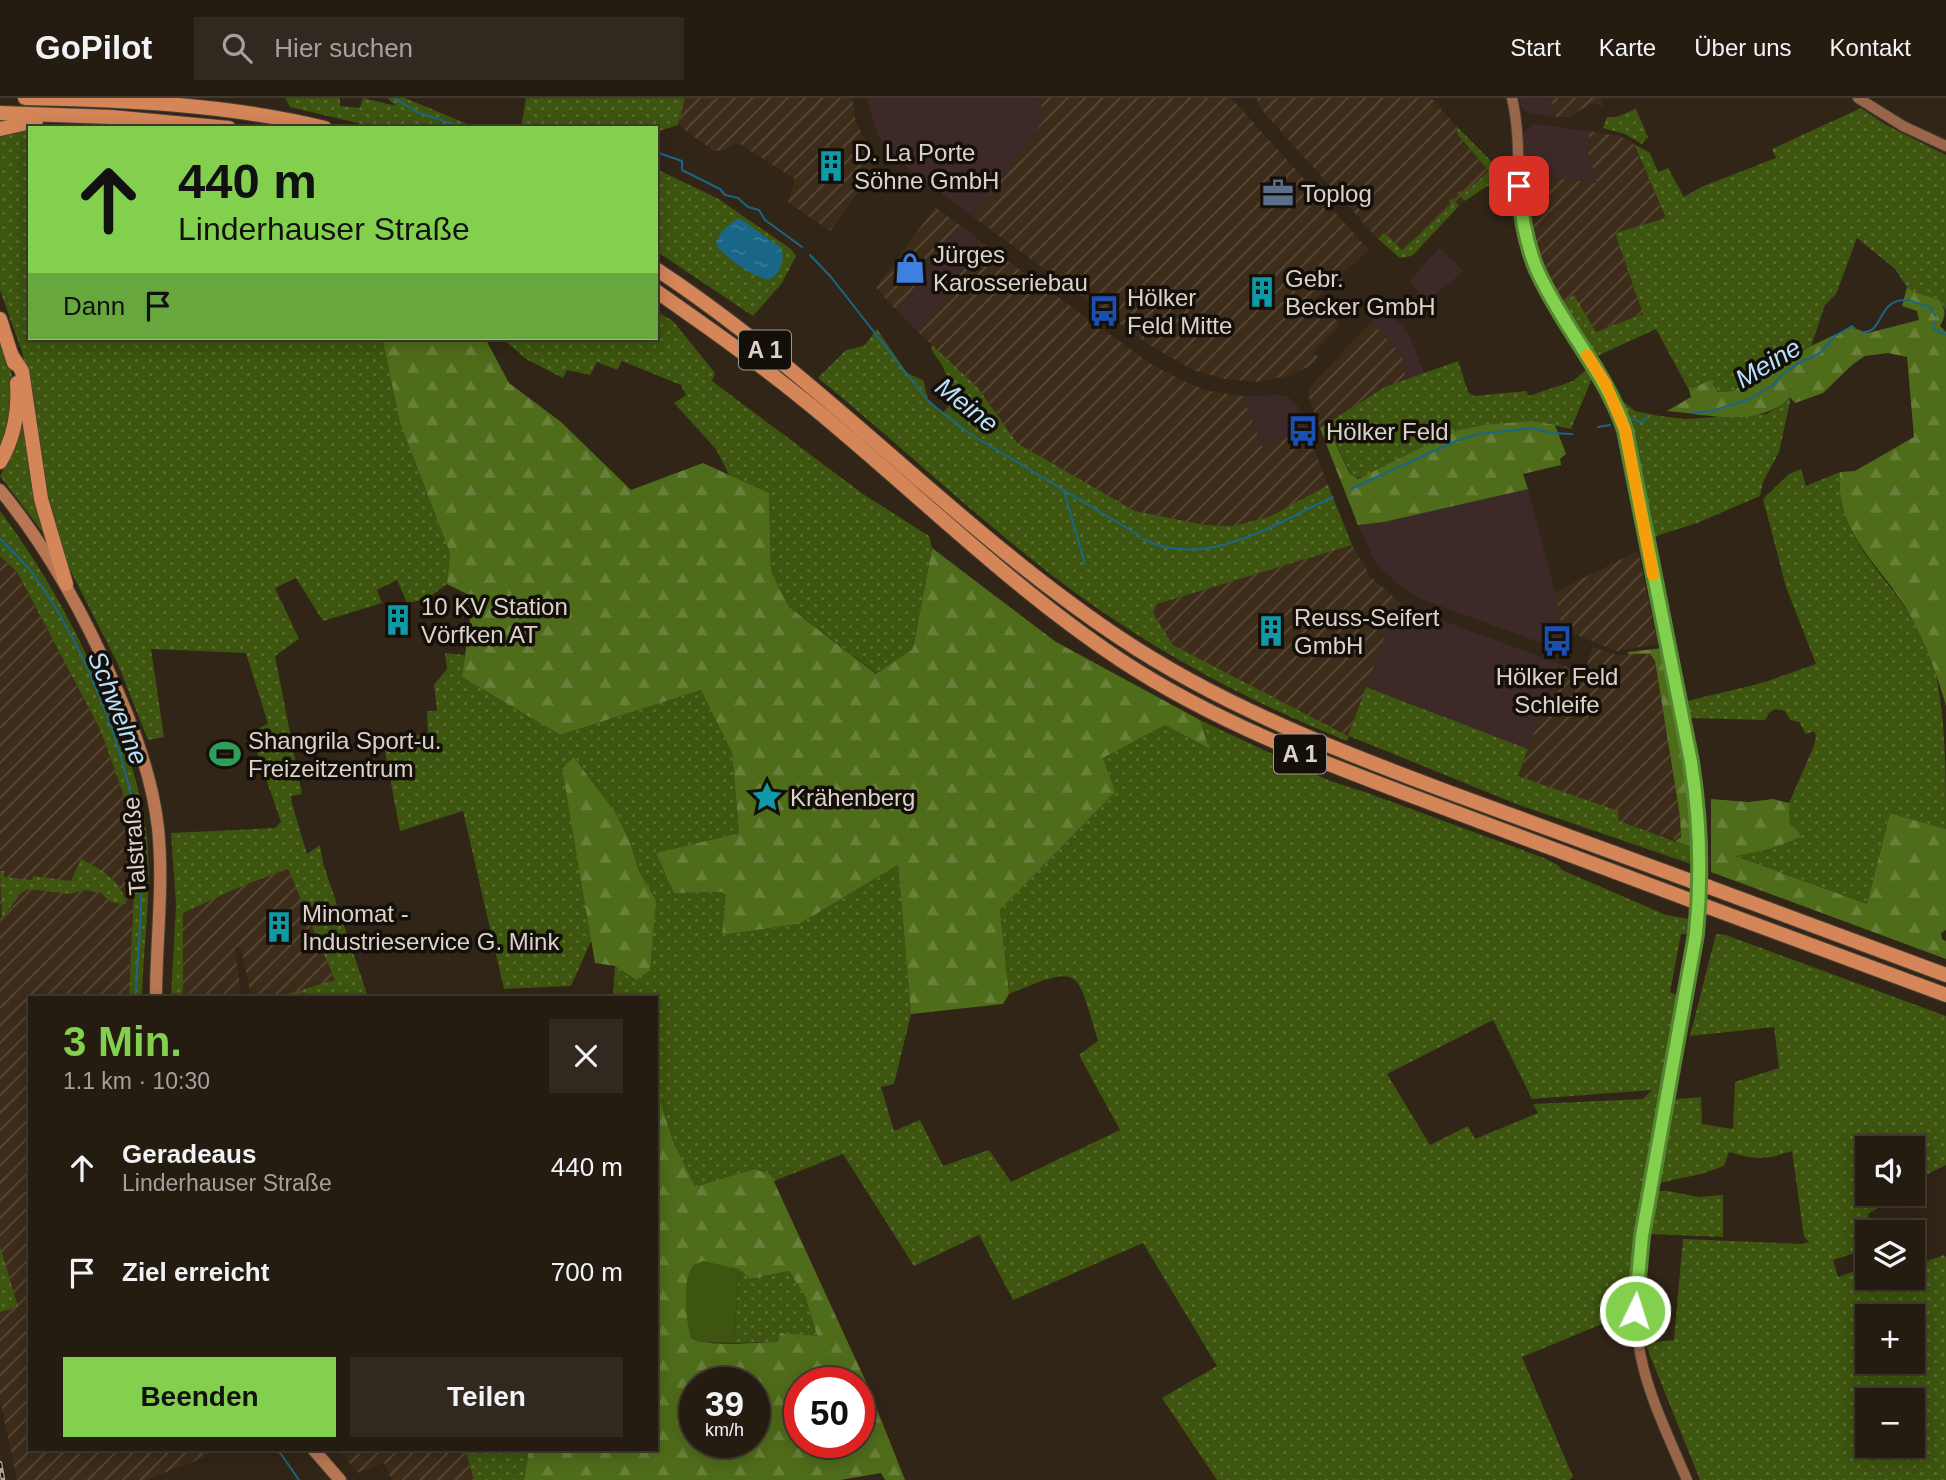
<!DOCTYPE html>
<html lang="de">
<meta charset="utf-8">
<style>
:root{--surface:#251c11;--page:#31291f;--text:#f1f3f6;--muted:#a3a19f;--line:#423a31;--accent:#83d04e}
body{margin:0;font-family:Arial,sans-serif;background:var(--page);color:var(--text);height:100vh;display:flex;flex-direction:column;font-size:26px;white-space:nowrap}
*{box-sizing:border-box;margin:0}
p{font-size:23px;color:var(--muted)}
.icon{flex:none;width:38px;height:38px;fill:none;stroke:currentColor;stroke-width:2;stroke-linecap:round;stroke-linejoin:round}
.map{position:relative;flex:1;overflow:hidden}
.sheet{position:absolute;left:28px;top:898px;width:630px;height:455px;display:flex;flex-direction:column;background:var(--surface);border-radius:0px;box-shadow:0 4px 18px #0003,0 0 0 2px var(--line)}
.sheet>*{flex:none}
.top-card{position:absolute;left:28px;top:28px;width:630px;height:214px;border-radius:0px;box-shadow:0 4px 18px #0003,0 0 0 2px var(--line);background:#83d04e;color:#111;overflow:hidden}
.controls{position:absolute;left:1855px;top:1038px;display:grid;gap:14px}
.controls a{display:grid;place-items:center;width:70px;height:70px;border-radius:0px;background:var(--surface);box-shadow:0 4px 18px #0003,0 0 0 2px var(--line);font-size:35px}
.speed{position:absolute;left:679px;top:1269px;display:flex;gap:14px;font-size:35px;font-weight:700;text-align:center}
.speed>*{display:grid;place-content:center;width:91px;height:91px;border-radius:50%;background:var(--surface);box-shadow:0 4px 18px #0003,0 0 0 2px var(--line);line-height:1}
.speed small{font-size:18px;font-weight:400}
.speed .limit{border:10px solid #d22;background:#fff;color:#111}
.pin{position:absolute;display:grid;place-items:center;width:60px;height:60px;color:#fff;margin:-30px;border-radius:14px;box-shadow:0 4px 10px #0006}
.me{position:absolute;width:77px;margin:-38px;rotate:4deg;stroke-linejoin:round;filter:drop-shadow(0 0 5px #0008)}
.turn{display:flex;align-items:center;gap:24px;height:147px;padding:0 35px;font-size:32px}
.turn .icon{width:91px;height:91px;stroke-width:2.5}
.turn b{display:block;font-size:49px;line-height:60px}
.then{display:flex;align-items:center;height:66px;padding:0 35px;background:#0003;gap:14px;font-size:26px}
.round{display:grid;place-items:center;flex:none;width:74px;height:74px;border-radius:0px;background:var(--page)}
.headline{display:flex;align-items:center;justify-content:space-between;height:119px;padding:0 35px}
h1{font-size:42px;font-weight:700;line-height:52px;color:var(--accent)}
.cta{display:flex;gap:14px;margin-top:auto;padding:14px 35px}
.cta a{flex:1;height:80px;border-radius:0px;background:var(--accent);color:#111;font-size:28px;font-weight:700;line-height:80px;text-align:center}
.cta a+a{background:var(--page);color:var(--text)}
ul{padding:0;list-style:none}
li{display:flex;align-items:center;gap:21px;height:105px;padding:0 35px}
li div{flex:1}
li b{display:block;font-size:26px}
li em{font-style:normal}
header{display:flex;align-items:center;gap:42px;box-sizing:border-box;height:98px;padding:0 35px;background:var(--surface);border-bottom:2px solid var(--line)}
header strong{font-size:33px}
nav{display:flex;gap:38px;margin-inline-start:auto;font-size:24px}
.search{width:490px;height:63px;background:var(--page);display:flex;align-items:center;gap:18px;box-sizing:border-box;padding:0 24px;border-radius:0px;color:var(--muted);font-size:26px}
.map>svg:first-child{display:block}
.commercial{fill:#3d2928}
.industrial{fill:url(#industrial-furrows)}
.grass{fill:url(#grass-dots);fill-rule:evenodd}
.forest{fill:url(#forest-firs);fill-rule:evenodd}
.pitch{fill:#3d550e}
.water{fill:url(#water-ripples)}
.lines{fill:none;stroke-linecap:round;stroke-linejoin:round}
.stream{stroke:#196689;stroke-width:2}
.secondary-casing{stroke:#4c4134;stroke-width:12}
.primary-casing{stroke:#4c4134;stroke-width:14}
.highway-casing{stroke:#4c4134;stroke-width:16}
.secondary{stroke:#99664a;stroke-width:10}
.primary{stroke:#b87752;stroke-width:12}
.highway{stroke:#d48658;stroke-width:14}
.rail-casing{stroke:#aea59b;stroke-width:4.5}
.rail{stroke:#140f09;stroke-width:2;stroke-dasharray:5;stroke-linecap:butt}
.highway-bridge-casing{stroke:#4c4134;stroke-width:16;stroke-linecap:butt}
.highway-bridge{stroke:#d48658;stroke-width:14}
.route-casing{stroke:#558733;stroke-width:18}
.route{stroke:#83d04e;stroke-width:12}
.slow{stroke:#f59e0b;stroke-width:12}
.labels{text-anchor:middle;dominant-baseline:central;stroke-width:7;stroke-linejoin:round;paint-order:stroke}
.shield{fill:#140f09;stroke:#9f9890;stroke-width:2}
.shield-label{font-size:23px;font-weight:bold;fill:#dbd3ca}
.poi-label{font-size:24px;fill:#dbd3ca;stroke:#140f09;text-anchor:start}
.street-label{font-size:24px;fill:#dbd3ca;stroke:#140f09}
.water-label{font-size:26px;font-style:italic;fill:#b7e2fc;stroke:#140f09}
</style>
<header>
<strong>GoPilot</strong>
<div class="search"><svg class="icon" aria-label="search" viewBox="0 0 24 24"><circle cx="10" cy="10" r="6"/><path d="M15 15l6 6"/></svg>Hier suchen</div>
<nav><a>Start</a><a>Karte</a><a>Über uns</a><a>Kontakt</a></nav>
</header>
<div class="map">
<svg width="1946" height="1382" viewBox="0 0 1946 1382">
<defs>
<pattern id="industrial-furrows" width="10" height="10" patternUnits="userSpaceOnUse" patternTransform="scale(1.75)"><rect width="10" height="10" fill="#3c2c19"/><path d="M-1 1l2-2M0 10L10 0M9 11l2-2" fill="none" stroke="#584a39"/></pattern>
<pattern id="grass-dots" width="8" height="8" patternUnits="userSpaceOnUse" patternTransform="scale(1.75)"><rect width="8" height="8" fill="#3d550e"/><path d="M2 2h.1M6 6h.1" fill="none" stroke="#586d30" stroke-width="1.8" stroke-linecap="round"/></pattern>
<pattern id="forest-firs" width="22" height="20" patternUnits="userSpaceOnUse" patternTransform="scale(1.75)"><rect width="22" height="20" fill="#4f6c1a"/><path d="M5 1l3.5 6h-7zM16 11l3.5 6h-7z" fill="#68803a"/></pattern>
<pattern id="water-ripples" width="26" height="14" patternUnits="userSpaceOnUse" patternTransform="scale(1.75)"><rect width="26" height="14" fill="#196689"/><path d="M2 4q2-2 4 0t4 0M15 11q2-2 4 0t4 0" fill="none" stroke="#3a7b98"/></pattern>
</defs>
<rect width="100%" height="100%" fill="#312517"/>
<g class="commercial">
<polygon points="867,0 1038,0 1046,19 973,119 896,61 878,38"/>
<polygon points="1520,0 1551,0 1556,19 1526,14 1521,8"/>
<polygon points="1533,26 1589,33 1588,54 1597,85 1525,76 1523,39 1524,33"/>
<polygon points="960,127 983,145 918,234 897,213"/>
<polygon points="1439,150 1464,173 1427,203 1409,183"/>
<polygon points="1385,209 1409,236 1424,275 1406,282 1402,257 1371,224"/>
<polygon points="1280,297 1287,298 1297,307 1307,332 1262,349 1243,298"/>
<polygon points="1528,391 1555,494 1564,540 1548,545 1541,545 1421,501 1402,490 1376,466 1358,427 1384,424"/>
<polygon points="1398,503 1422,515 1560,566 1528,651 1366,589"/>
</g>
<g class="industrial">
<polygon points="685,0 852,0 856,25 874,58 873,73 830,133 788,104 795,81 738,45 720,53 714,53 678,27"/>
<polygon points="1038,0 1231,0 1369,152 1340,178 1344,184 1339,189 1333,185 1316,200 1340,227 1313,254 1318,259 1311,267 1293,277 1258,284 1224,281 1193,272 1146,245 973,119 1046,19"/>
<polygon points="1257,0 1431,0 1456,28 1458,37 1490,74 1463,96 1460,93 1458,94 1465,103 1459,108 1452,100 1452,107 1402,153 1386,135 1378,141 1259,9"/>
<polygon points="1551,0 1602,0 1602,8 1591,5 1570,19 1556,19"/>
<polygon points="1589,33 1620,38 1633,45 1666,120 1615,135 1643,216 1596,234 1574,198 1562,205 1550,186 1532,134 1525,91 1525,76 1597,85 1588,54"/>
<polygon points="935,109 960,127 897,213 876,190"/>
<polygon points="983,145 1151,266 1181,282 1209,293 1243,298 1262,349 1307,332 1328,387 1271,418 1234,428 1205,427 1135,413 1017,345 978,290 918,234"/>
<polygon points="1371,224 1402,257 1406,282 1385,289 1320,330 1308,297 1309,290"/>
<polygon points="1352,447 1370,478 1398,503 1348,638 1173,547 1153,515 1157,506"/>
<polygon points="1638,453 1658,546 1617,553 1574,536 1564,540 1555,494"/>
<polygon points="0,458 16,473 100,631 128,709 135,768 129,899 30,900 30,1351 216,1351 203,1360 145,1382 17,1382 0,1302"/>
<polygon points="1593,549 1616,557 1645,555 1654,559 1680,718 1681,739 1678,743 1618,723 1518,678 1560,566 1584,575"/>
<polygon points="288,771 334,876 340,899 251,899 241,849 235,850 241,899 183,899 183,815 242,788"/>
<polygon points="339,1351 465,1351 474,1382 392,1382 384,1365 357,1375"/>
</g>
<g class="grass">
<polygon points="285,0 340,0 340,8 360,10 363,0 396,8 387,0 405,0 477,30 378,30 290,9"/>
<polygon points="526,0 685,0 678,27 656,34 656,30 521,30"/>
<polygon points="1861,10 1886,27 1946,57 1946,213 1940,202 1914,194 1907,189 1895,171 1857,140 1836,196 1825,207 1811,248 1733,293 1718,294 1710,282 1689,292 1656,231 1595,259 1562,205 1574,197 1596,234 1643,216 1615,135 1666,120 1634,46 1650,55 1658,74 1668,70 1684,99 1701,89 1776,60 1772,51"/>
<polygon points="1636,11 1648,39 1642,46 1625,36 1603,30 1607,19 1616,19"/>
<path d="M1456,28L1500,72L1512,71L1513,76L1511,79C1493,82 1480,93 1465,103L1457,95L1460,93L1463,96L1489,73L1458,37Z"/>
<polygon points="30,30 30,240 379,240 383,244 400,325 450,455 447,486 427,501 407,505 397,482 377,492 382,505 323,523 296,480 275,490 299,541 275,558 302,696 291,698 292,706 307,756 320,747 323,765 368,899 311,899 305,895 278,899 335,882 288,771 242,788 183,815 183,899 171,899 176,806 171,735 275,730 281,724 250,634 268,626 246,555 151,551 164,639 148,642 117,564 64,460 48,414 31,292 22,254 0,192 0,35"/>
<polygon points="656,71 717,100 791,151 796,158 782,185 753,218 656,153"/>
<polygon points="1452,100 1459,108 1412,158 1400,160 1378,141 1385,135 1402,152 1452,107 1449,103"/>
<polygon points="656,213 673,223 715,275 712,283 863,396 929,438 932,450 913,551 877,576 789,509 771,473 769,395 729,377 716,351 674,305 686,297 681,287 622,263 617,272 597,264 590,277 567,272 563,280 526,261 502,240 656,240"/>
<path d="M877,231L907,275L923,282L928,301L943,315L956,300L942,267L931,251L932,247L978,290L1017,345L1135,413L1205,427L1234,428L1271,418L1328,387L1352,447L1157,506L1153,515L1173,547L1348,638L1366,589L1528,651L1518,678L1618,713L1619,723L1696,751L1694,767L1519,707L1349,638L1347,643C1257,607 1171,562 1091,506C995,438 909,354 818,280L846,252L864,248Z"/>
<path d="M0,238C19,282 15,308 0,352Z"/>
<polygon points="1458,263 1468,294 1473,298 1526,293 1529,298 1573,283 1591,268 1595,273 1571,331 1532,323 1363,379 1353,380 1326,326 1385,289"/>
<polygon points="1614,296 1635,313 1660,318 1686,321 1767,316 1791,299 1779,354 1763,384 1760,398 1697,425 1653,439 1635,354"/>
<polygon points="22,309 47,440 0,378 8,363"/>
<path d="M1801,371L1806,388L1840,374C1834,433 1879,469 1908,514C1919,531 1928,553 1935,572C1946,621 1946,679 1946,731L1890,715L1867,806L1734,757L1769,751L1797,732L1790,726L1789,705L1814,648L1816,638L1814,633L1806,636L1799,624L1790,622L1785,613L1775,611L1769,615L1765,622L1691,620L1687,603L1762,585L1816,566L1786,489L1763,401L1789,376Z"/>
<path d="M0,413C44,472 76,530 105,598C126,647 144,697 148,751C151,801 143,850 142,899H129L135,768L128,709L100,631L17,474L0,458Z"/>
<path d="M445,555L465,557L462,579L560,637L701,592L732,655L739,735L656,755L674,795L726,794L722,837L799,826L898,767L911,916L894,986L881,989L894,1033L920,1022L943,1068L989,1052L1011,1084L1120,1032L1079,957L1098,943C1076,871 1083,865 1009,896L1000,812L1114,694L1103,660L1165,627L1208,651L1200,622L1330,683L1365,694L1544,760L1558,767L1562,772L1666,817L1689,821L1688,836H1681L1670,894L1681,898L1638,1134L1631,1214L1522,1259L1573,1379L1569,1382H1217L1162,1300L1217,1268L1143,1145L1013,1202L979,1137L914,1168L843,1056L774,1083L771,1077L755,1071L695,1090L673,1043L656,990V900L605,899L613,896L615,868L635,882L656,802L639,773L629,741L615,714L575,660L562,669L592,841L571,888L504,891L463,713L400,733L385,653L392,639L428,636L427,613H437L434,587L447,571ZM1493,922L1532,1001L1652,992L1643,1001L1533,1006L1538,1015L1475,1041L1468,1028L1430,1047L1387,976Z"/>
<path d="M81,761C100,771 123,783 126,806C115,805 108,805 102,795L85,792L69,796L28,791L21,795L2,820L0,773H4V779L32,782L33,778L71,783Z"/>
<path d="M1716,836L1726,837L1946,918V1067L1913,1083V1050H1867V1096H1896L1878,1110L1868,1116L1871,1134H1867V1151L1833,1162L1838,1179L1861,1171L1864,1181L1893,1180L1895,1184L1900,1180H1913V1168L1944,1157L1946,1159V1382H1700L1645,1245L1674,1242L1683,1141L1802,1146L1809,1144L1804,1139L1792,1053C1765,1062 1755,1062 1729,1054L1724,1068L1701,1076L1659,1085L1676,1001L1701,999L1702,1026L1733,1031L1735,984L1779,970L1774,929L1690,938ZM1867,1218H1913V1264H1867ZM1867,1302H1913V1348H1867Z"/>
<polygon points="1658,1093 1668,1093 1699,1099 1723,1097 1723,1139 1650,1136"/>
<polygon points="0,1148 18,1209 0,1214"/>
<polygon points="739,1171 751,1181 789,1173 805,1198 817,1239 781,1235 779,1244 734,1245"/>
<polygon points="465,1351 529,1351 524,1382 474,1382"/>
</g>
<g class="forest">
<path d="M1907,189L1914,194L1940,202C1946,214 1946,217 1940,228L1946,234V608C1937,577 1926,545 1910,517C1883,468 1834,437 1840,374L1855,373L1914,339L1907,259L1888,255L1865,258L1852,267L1823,295L1795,305L1790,299C1758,331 1707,316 1667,313L1691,299L1689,292L1710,282L1718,294L1733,293L1811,248L1851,229L1868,235L1919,222L1917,213L1902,208Z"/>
<polygon points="379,240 485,240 509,285 561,324 631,392 703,365 769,395 771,473 789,509 876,576 913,551 932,450 1056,544 1200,622 1209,651 1165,627 1103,660 1115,694 1000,812 1009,896 1003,906 911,916 898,767 799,826 722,837 726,794 674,795 656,755 739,735 732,655 701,592 560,637 462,579 473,499 447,486 450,455 400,325 383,244"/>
<polygon points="1532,323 1555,327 1566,356 1560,361 1561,367 1523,376 1528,391 1384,424 1358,427 1320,330 1326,326 1350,376 1358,381 1455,333 1484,327"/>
<polygon points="1664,550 1686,664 1696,751 1675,743 1681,739 1680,718 1655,563 1650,556 1628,556 1628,554"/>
<polygon points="574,659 615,714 629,741 639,773 656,802 650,872 636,882 615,868 595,865 562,670"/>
<polygon points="1711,701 1749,704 1773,701 1789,705 1790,726 1797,732 1801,739 1769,751 1736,758 1867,806 1890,715 1946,731 1946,832 1941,835 1942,841 1946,843 1946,861 1711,774"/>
<path d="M656,990L673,1043L695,1089L755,1071L771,1077L867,1286L905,1382H885L881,1375L840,1382H524L529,1351H656ZM739,1171L750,1181L789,1173L805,1198L817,1238L780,1235L778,1244C754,1244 712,1250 691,1240ZM695,1284H754V1344H695ZM800,1284H859V1344H800Z"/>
</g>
<path class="pitch" d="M703,1163L739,1171L734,1245L699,1244L691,1240C686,1227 682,1178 693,1168C695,1165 699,1165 703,1163Z"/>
<path class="water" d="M737,121L742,122L781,150C785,161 781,174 770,181C756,182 725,159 716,147C718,136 727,127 737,121Z"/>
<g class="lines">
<g class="stream">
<polyline points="394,0 417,14 465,30"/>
<polyline points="656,54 682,63 682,72 720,91 725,97 738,100 748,109 759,112 765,122 802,149"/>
<polyline points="810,157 831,179 928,303 967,334 1140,438"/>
<polyline points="1935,224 1933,228 1934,231 1946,237"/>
<path d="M1862,234C1884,235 1877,204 1903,202C1911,201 1922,207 1930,209L1936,218"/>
<polyline points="1692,315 1712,313 1750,301 1774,286 1784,275 1797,266 1820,255 1835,238 1852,228 1854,230"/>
<polyline points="1631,321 1641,324 1648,319"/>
<polyline points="1598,329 1610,327"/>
<polyline points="1351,391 1458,342 1479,336 1532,330 1551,335 1572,336"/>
<polyline points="1064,393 1085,466"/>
<path d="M0,441C10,451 21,461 30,472C85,545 133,665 140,756C144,803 138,852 135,900"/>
<path d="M1143,441C1207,473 1275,425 1333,399"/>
<polyline points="274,1351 281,1356 299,1382"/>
</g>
<defs>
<g id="secondary">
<path d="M1512,0C1519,30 1518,60 1519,90C1520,117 1527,143 1536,168C1558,227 1604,271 1625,332L1691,664C1698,710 1703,755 1700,802C1693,884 1673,966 1658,1047C1647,1111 1629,1177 1638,1242C1644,1290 1668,1337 1687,1382"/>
<polyline points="1858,0 1903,28 1946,48"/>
</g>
<g id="primary">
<path d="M0,392C48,450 83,514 113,583C134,631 152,678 158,730C164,787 156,843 156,900"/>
<polyline points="313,1351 340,1382"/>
</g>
<g id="highway">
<path d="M25,0C126,2 226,6 325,30"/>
<polyline points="0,15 111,19 229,30"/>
<polyline points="0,31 36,23"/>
<path d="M656,171C822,280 955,430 1120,540C1222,608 1336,652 1451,695C1531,724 1611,754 1691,783"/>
<path d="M656,193C706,228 756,263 804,302C909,387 1005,485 1119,561C1214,624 1321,664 1428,704C1515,737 1603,769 1690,802"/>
<polyline points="0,221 14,265"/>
<polyline points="12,258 22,273 41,401 66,486"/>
<path d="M0,364C14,340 19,312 17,285"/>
<polyline points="1709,789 1946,877"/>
<polyline points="1708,809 1946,897"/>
</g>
</defs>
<use href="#secondary" class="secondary-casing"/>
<use href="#primary" class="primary-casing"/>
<use href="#highway" class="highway-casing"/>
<use href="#secondary" class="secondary"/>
<use href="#primary" class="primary"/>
<use href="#highway" class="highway"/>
<defs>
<polyline id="rail" points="0,1365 3,1382"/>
</defs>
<use href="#rail" class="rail-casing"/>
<use href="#rail" class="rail"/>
<defs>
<g id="highway-bridge">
<polyline points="1691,783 1709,789"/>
<polyline points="1690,802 1708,809"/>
</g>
</defs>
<use href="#highway-bridge" class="highway-bridge-casing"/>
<use href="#highway-bridge" class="highway-bridge"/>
</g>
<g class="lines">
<defs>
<path id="route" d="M1519,88C1521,116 1526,146 1537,172C1562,228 1605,273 1625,332L1691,664C1700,722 1702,777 1696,836L1642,1138L1635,1213"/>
</defs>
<use href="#route" class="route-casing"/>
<use href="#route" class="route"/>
<polyline class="slow" points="1587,257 1606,287 1625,332 1653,477"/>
</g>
<defs>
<symbol id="building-bare" viewBox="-9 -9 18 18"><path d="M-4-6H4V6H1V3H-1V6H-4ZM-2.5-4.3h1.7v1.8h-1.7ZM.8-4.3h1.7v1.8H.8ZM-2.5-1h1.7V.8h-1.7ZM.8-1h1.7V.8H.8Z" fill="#0f9aa8" stroke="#140f09" stroke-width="2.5" paint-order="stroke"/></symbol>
<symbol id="office-bare" viewBox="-9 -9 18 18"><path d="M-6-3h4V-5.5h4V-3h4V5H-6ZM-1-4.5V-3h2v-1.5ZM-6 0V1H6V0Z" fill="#5c6f8a" stroke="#140f09" stroke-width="2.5" paint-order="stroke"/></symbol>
<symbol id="shop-bare" viewBox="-9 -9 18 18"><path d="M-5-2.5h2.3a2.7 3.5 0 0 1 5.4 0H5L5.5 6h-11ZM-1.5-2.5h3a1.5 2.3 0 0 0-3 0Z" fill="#3f7fe0" stroke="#140f09" stroke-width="2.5" paint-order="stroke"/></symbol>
<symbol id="bus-bare" viewBox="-9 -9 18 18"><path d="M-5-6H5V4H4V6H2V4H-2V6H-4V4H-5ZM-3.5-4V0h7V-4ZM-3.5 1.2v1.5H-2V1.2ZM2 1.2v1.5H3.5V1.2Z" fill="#1a4fb4" stroke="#140f09" stroke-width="2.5" paint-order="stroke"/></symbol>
<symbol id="stadium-bare" viewBox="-9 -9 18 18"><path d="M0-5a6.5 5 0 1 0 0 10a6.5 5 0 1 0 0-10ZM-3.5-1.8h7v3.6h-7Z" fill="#2e9e5b" stroke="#140f09" stroke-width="2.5" paint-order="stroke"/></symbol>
<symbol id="sight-bare" viewBox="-9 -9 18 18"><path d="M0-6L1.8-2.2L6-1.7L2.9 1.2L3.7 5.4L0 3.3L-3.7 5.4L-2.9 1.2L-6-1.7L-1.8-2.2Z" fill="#0f9aa8" stroke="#140f09" stroke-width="2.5" paint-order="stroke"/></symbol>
</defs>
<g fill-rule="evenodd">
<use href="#building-bare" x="809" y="46" width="44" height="44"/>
<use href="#office-bare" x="1256" y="73" width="44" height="44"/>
<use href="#shop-bare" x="888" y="148" width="44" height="44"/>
<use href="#building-bare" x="1240" y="172" width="44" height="44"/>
<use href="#bus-bare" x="1082" y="191" width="44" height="44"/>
<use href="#bus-bare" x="1281" y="311" width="44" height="44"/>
<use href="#building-bare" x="376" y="500" width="44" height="44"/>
<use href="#building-bare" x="1249" y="511" width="44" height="44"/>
<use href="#bus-bare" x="1535" y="521" width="44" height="44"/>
<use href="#stadium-bare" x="203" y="634" width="44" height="44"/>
<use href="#sight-bare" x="745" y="677" width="44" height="44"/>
<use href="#building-bare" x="257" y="807" width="44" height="44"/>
</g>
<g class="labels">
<g class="shield">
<rect x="739" y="232.5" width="52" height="39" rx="5"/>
<rect x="1274" y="636.5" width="52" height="39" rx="5"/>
</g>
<g class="shield-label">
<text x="765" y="252">A 1</text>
<text x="1300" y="656">A 1</text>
</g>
<g class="poi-label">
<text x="854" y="54">D. La Porte<tspan x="854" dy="28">Söhne GmbH</tspan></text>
<text x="1301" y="95">Toplog</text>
<text x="933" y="156">Jürges<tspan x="933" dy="28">Karosseriebau</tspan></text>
<text x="1285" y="180">Gebr.<tspan x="1285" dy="28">Becker GmbH</tspan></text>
<text x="1127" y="199">Hölker<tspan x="1127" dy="28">Feld Mitte</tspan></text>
<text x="1326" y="333">Hölker Feld</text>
<text x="421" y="508">10 KV Station<tspan x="421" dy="28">Vörfken AT</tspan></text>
<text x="1294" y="519">Reuss-Seifert<tspan x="1294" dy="28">GmbH</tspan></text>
<text x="1557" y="578" text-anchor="middle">Hölker Feld<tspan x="1557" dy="28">Schleife</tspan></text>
<text x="248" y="642">Shangrila Sport-u.<tspan x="248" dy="28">Freizeitzentrum</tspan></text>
<text x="790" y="699">Krähenberg</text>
<text x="302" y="815">Minomat -<tspan x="302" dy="28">Industrieservice G. Mink</tspan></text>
</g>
<g class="street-label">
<text transform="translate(134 748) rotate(-94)">Talstraße</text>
</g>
<g class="water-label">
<text transform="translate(1768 265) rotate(-31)">Meine</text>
<text transform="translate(967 307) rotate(38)">Meine</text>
<text transform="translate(118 610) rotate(68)">Schwelme</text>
</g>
</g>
</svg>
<div class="controls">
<a><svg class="icon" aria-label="sound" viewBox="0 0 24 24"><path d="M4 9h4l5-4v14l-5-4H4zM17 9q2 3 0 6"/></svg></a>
<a><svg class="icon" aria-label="layers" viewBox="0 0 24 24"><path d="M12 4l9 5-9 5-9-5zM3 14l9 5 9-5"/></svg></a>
<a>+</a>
<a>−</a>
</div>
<div class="speed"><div>39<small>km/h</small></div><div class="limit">50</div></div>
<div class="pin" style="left:1519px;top:88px;background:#d93025"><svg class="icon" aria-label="arrive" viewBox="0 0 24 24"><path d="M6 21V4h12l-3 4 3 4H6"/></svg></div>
<svg class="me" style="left:1635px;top:1213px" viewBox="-20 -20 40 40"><circle r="17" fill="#83d04e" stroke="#fff" stroke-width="3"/><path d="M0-11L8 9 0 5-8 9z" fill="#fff"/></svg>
<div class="top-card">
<div class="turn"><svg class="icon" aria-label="ahead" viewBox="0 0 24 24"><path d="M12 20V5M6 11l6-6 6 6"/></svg><div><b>440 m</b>Linderhauser Straße</div></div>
<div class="then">Dann<svg class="icon" aria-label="arrive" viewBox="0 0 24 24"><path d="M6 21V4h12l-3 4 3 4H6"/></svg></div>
</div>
<section class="sheet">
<div class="headline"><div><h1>3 Min.</h1><p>1.1 km · 10:30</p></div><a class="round"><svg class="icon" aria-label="close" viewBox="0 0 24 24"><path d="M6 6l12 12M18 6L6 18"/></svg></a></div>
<ul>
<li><svg class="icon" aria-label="ahead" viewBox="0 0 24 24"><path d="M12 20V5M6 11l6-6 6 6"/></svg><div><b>Geradeaus</b><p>Linderhauser Straße</p></div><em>440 m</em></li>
<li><svg class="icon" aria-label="arrive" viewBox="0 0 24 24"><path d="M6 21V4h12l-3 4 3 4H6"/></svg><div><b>Ziel erreicht</b></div><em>700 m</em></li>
</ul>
<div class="cta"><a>Beenden</a><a>Teilen</a></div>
</section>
</div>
